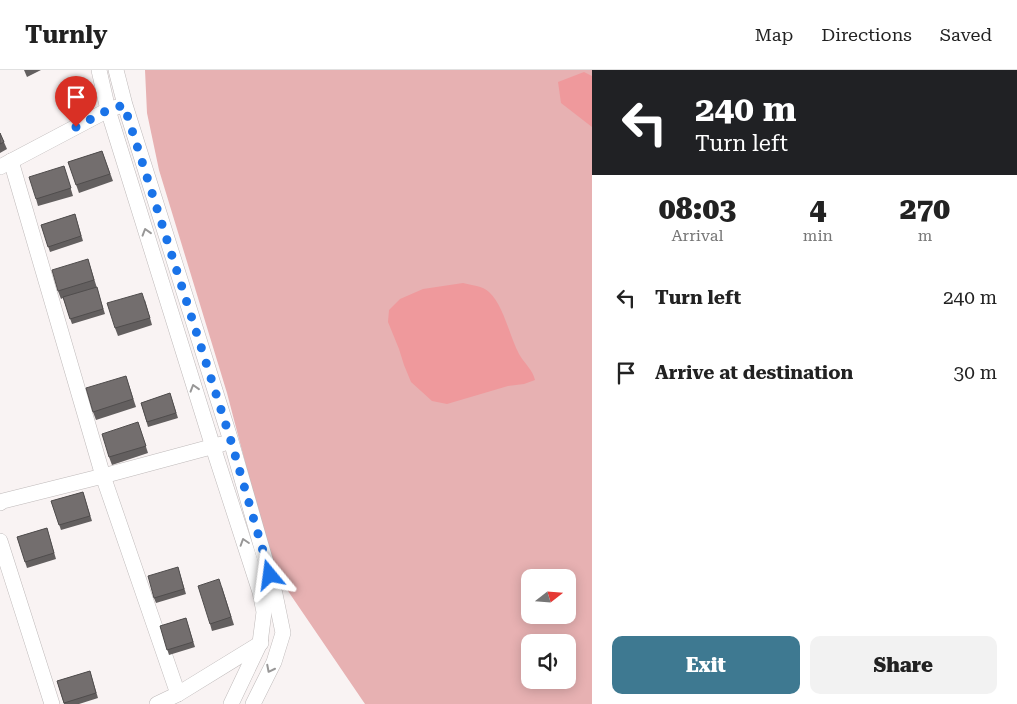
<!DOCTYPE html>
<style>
:root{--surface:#fff;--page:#f2f2f2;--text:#222;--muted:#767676;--line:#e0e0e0;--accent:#3e7991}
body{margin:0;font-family:"Roboto Serif",serif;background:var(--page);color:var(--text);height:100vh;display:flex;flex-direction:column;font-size:19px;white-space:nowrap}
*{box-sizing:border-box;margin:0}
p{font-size:16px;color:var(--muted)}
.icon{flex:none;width:28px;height:28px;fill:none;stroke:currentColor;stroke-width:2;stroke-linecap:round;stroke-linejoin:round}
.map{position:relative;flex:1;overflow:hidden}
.side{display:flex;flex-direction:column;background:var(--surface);width:425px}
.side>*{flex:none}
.hud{background:#202124;color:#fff;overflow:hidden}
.needle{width:32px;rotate:73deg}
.controls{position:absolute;left:521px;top:499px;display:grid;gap:10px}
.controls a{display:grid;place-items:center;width:55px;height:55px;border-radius:10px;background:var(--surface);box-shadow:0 2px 12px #0003;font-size:25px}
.pin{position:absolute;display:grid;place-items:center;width:42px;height:42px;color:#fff;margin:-51px -21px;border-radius:50% 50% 50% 0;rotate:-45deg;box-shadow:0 0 5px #0007}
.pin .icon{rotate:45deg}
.me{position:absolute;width:55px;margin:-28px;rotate:344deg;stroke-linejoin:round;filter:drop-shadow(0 0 4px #0008)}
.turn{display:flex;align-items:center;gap:18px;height:105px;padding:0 20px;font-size:22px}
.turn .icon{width:65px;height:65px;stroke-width:2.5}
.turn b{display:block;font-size:35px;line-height:42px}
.eta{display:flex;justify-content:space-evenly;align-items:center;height:85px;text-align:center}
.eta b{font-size:30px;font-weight:800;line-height:35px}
.cta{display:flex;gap:10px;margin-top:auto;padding:10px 20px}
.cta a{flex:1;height:58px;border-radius:10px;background:var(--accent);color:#fff;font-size:20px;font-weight:800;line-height:58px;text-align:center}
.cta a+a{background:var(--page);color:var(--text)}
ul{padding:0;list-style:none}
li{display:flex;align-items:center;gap:15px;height:75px;padding:0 20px}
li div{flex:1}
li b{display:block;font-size:19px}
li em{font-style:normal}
header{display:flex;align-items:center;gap:30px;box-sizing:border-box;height:70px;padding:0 25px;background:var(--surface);border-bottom:1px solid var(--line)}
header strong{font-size:24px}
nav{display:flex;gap:28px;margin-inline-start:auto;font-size:18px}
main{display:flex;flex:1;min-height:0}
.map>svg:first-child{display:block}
.green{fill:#e7b1b2;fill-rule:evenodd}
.water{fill:#ef999c}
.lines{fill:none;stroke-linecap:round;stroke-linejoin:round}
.minor-casing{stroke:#bfbaba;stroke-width:16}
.minor{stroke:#fff;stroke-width:15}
.wall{fill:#635f5f}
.building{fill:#736e6e;stroke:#504d4d}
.oneway{stroke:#989797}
.route{stroke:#1a73e8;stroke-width:9;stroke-dasharray:0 16.2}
</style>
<header>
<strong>Turnly</strong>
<nav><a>Map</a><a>Directions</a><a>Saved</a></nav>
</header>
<main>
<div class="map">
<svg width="592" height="634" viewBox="0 0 592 634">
<rect width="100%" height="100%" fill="#f9f3f3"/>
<path class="green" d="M145,0H592V634H365L273,499L227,323L159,100L147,43ZM530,508H568V545H530ZM530,572H568V610H530Z"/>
<g class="water">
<polygon points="584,2 592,6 592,57 561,33 558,12"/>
<path d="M463,213C471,215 483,216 489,222C504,236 509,265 519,284C524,293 533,300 535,310L524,314L508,316L447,334L432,331L411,312L404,295L399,279L388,252L389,240L400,229L423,219Z"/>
</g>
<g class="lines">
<defs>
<g id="minor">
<polyline points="99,0 108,40 213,377 260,522 264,542 260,573 231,634"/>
<polyline points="116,0 125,35 231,371 275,524 283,563 274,592 253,634"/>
<polyline points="11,91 103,406 178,624"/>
<polyline points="0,97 108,40 117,37"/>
<polyline points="0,433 3,431 103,406 222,374"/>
<polyline points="0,471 52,634"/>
<polyline points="157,634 178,624 261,573"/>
</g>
</defs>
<use href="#minor" class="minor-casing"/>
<use href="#minor" class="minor"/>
</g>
<g class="wall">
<polygon points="24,0 41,0 27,7"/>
<polygon points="0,63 7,79 0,83"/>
<polygon points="102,81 113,111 79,123 68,92"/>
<polygon points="64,96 73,126 38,136 36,129"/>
<polygon points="75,144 83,171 50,182 41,155"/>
<polygon points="88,189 105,244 72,254 63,228 61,229 58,221"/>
<polygon points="145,230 152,255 118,266 115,258"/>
<polygon points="126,306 136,337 96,350 93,342"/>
<polygon points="170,323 178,348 148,357 141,333"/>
<polygon points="138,352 148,383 112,395 109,387"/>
<polygon points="83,422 92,451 61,460 51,431"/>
<polygon points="47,458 56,489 27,498 17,467"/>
<polygon points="178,497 186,524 156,533 154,528"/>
<polygon points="222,517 234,555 212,561 210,554"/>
<polygon points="186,548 195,577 169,585 160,556"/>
<polygon points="90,601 98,628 79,634 64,634 57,611"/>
</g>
<g class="building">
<polygon points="0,63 4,72 0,74"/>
<polygon points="102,81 110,104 76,115 68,92"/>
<polygon points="64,96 71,118 36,129 29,107"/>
<polygon points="75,144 81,166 48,177 41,155"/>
<polygon points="88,189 94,210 58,221 52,200"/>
<polygon points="97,217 103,239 70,249 63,227"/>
<polygon points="142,223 150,248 115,258 107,233"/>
<polygon points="126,306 133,329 93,342 86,318"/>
<polygon points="170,323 176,343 147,352 141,333"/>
<polygon points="138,352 146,376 109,387 102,364"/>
<polygon points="83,422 90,446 59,455 51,431"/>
<polygon points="47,458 54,483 25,492 17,467"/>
<polygon points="178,497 184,519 154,528 148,506"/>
<polygon points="219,509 231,547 210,554 198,516"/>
<polygon points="186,548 193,572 167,580 160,556"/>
<polygon points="90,601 96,623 64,633 57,611"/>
</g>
<defs><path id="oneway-chevron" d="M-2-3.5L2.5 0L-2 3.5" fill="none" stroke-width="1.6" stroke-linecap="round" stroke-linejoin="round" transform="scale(1.25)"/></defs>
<g class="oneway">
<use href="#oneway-chevron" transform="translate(146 162) rotate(-107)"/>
<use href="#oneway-chevron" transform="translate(194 318) rotate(-107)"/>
<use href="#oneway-chevron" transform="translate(244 472) rotate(-108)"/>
<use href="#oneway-chevron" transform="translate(270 599) rotate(117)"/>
</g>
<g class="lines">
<polyline class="route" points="76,57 108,40 124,35 231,371 270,505"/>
</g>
</svg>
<div class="controls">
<a><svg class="needle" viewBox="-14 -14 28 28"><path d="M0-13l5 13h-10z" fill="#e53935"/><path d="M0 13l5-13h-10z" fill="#767676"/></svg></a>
<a><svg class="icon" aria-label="sound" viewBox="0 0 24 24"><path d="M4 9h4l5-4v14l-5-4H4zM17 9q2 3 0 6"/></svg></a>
</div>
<div class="pin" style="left:76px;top:57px;background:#d93025"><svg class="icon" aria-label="arrive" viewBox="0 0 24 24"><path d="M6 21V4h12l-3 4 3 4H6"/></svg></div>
<svg class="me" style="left:270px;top:505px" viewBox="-20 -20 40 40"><path d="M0-17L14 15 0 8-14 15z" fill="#1a73e8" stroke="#fff" stroke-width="4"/></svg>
</div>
<section class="side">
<div class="hud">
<div class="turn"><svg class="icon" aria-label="left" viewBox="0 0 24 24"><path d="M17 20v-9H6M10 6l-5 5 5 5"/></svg><div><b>240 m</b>Turn left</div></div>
</div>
<div class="eta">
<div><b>08:03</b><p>Arrival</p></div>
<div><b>4</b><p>min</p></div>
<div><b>270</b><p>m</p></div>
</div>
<ul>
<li><svg class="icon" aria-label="left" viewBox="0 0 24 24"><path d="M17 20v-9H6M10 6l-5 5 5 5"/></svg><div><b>Turn left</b></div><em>240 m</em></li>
<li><svg class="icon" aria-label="arrive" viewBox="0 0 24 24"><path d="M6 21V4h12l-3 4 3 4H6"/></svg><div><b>Arrive at destination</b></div><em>30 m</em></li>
</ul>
<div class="cta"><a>Exit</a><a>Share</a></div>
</section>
</main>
